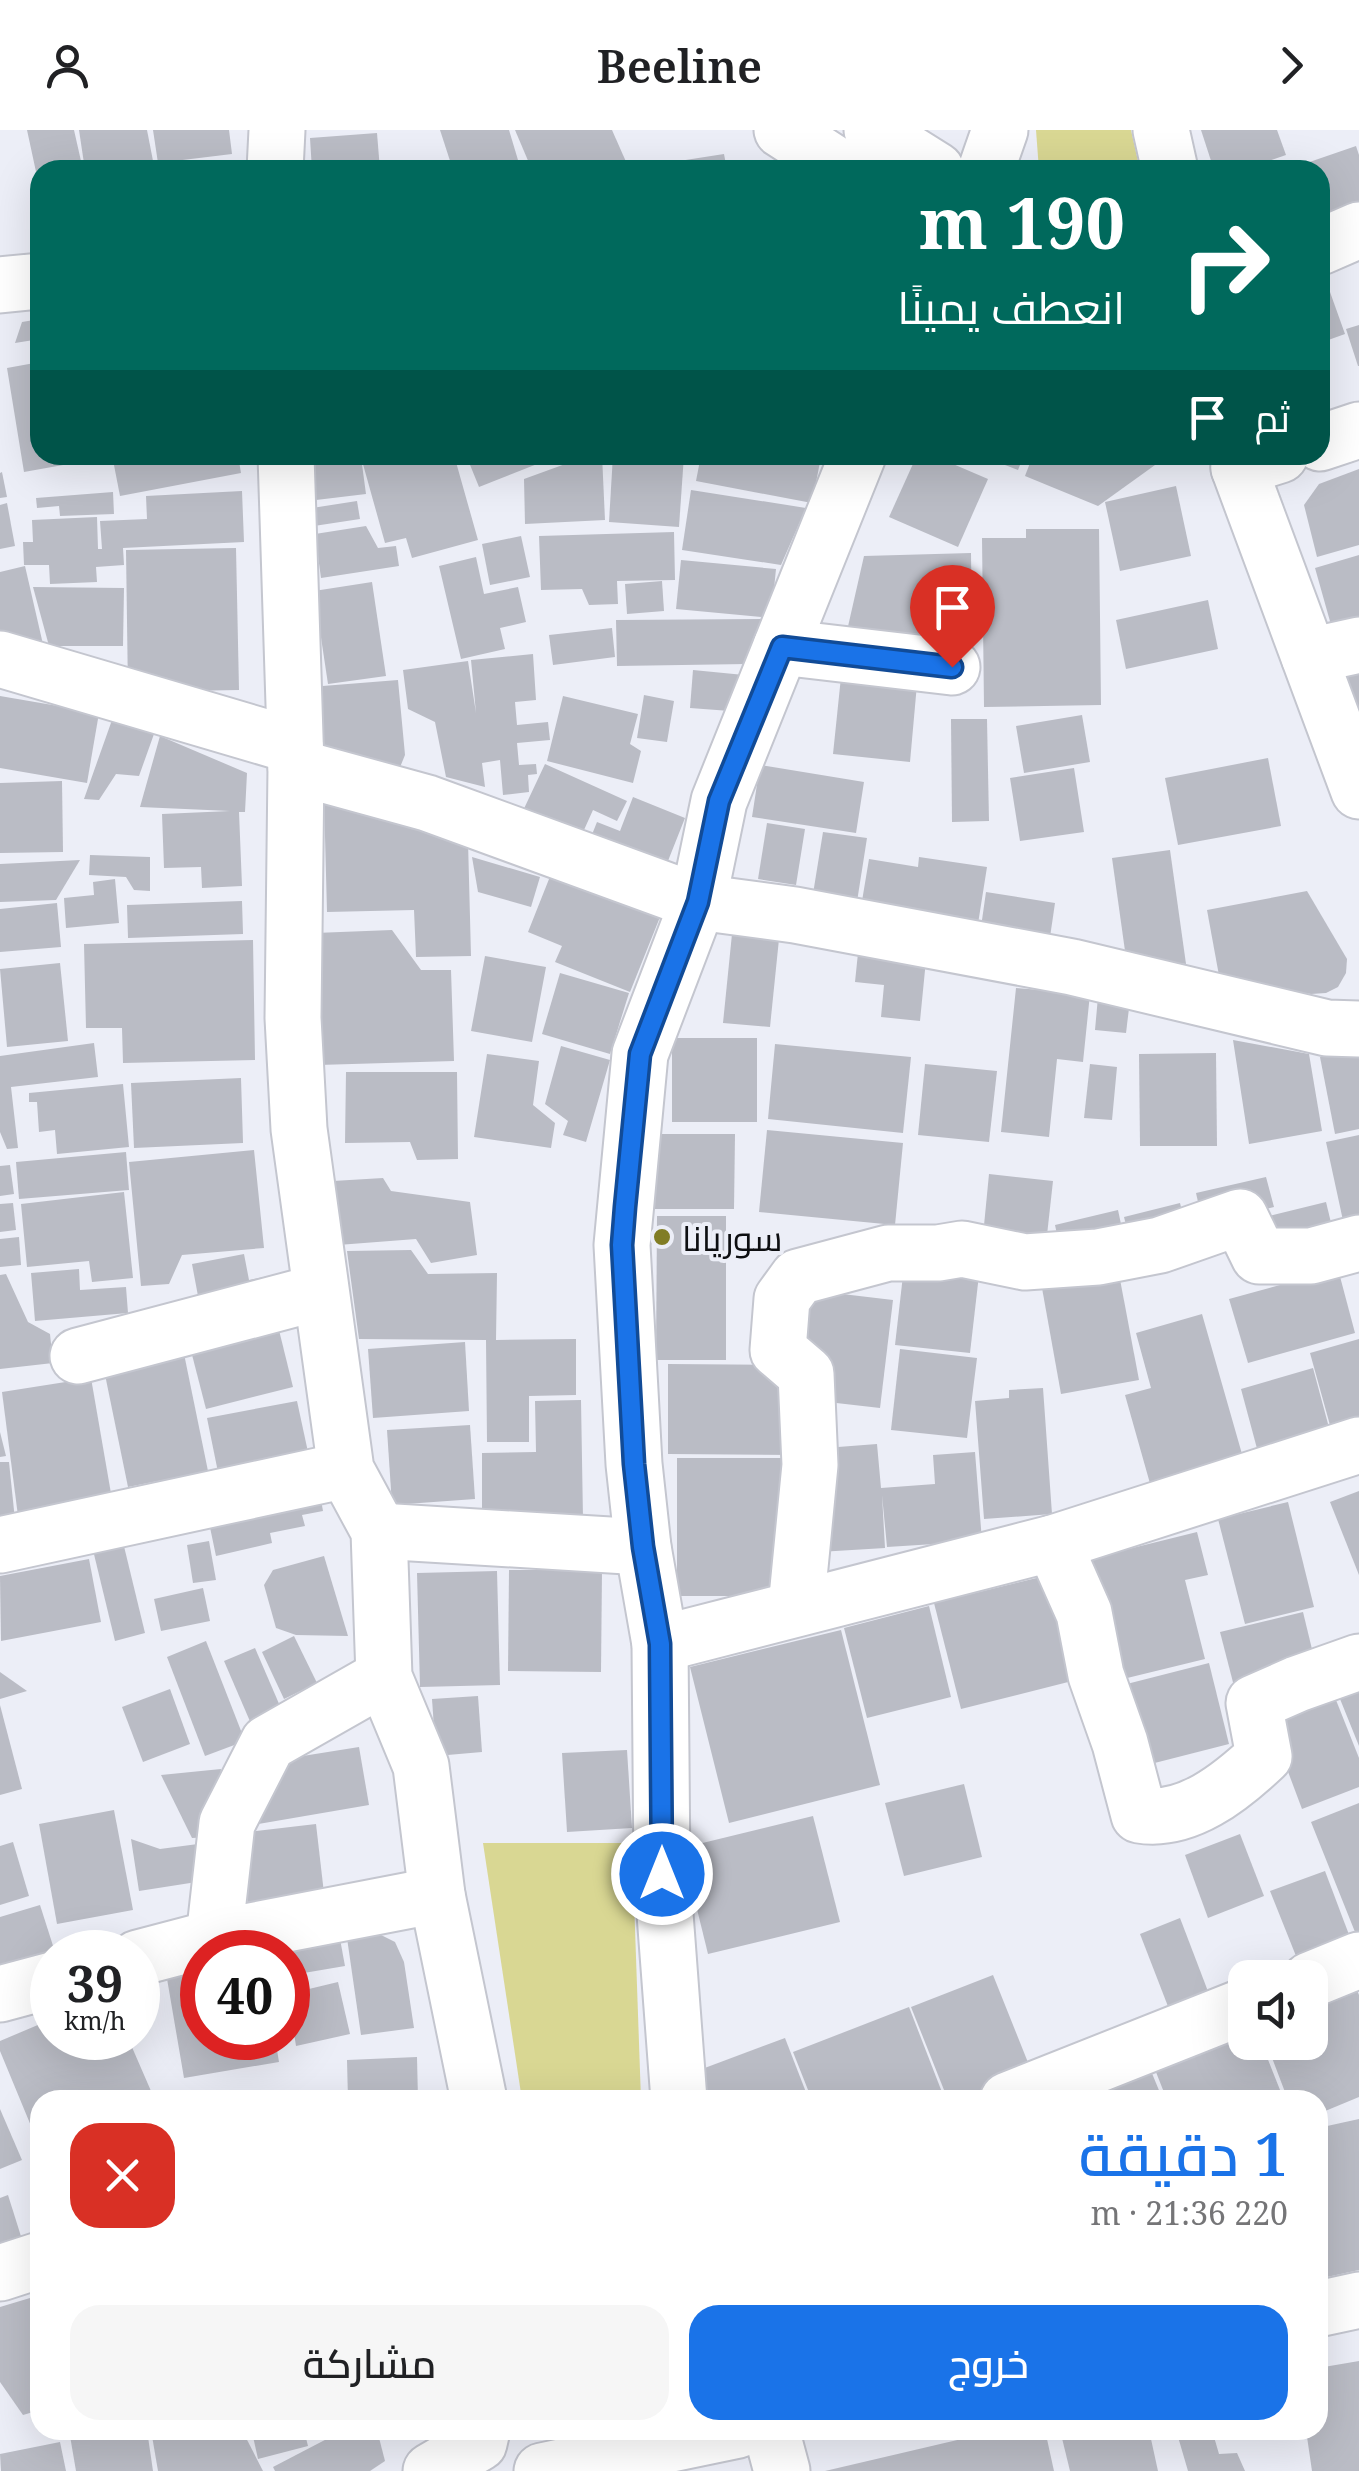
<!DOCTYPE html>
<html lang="ar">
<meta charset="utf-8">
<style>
:root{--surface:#fff;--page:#f6f6f6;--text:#202124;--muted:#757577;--accent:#1a73e8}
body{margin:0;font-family:"Noto Serif",Cairo,serif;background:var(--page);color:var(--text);direction:rtl;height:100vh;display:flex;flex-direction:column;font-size:38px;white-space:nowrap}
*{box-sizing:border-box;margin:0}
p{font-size:32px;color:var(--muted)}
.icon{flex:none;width:55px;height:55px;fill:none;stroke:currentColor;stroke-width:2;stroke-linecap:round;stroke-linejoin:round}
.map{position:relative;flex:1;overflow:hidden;direction:ltr}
.sheet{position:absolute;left:30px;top:1960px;width:1298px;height:350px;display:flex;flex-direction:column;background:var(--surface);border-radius:30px;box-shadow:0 10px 40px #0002;direction:rtl}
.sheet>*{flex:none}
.hud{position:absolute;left:30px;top:30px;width:1300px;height:305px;border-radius:30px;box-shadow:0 10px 40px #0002;direction:rtl;background:#00695c;color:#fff;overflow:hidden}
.tools{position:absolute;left:1228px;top:1830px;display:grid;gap:20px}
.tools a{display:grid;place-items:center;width:100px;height:100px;border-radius:20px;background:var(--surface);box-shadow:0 10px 40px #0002;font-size:50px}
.speed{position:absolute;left:30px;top:1800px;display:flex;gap:20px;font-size:50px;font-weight:700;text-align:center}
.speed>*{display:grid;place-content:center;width:130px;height:130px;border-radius:50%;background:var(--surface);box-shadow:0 10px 40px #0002;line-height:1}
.speed small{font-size:25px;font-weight:400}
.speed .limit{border:15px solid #d22;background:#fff;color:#111}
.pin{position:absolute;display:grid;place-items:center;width:85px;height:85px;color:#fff;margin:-102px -42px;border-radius:50% 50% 50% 0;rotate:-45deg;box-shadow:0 0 10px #0007}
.pin .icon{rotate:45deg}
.me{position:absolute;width:110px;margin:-55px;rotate:0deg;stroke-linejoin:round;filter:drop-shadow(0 0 8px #0008)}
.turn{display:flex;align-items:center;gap:35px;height:210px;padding:0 40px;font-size:45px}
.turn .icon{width:130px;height:130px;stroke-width:2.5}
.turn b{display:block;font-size:70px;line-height:85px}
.then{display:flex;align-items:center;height:95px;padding:0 40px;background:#0003;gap:20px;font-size:38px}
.round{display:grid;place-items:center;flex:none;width:105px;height:105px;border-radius:30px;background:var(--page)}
.headline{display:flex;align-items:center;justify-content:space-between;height:170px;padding:0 40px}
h1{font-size:60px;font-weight:600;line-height:75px;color:var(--accent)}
.primary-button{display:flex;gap:20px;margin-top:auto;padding:20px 40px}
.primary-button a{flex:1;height:115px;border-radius:30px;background:var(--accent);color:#fff;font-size:40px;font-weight:600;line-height:115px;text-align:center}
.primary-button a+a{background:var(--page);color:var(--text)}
header{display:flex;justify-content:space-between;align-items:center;height:130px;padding:0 40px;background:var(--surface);font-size:45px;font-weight:600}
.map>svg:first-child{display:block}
.green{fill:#d9d793}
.building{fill:#babcc5}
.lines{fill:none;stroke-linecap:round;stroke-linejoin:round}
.minor-casing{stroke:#c4c6cf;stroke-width:59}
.major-casing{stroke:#c4c6cf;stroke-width:59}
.minor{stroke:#fff;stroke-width:55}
.major{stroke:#fff;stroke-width:55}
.route-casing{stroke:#114b97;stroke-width:25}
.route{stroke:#1a73e8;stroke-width:18}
.poi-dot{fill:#817d25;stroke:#eceef7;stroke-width:4}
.labels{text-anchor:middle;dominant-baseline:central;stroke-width:8;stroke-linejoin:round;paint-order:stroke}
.poi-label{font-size:35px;fill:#0d0e11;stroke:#eceef7;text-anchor:start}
</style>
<header><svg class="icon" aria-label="forward" viewBox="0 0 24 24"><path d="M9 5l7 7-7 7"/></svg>Beeline<svg class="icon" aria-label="person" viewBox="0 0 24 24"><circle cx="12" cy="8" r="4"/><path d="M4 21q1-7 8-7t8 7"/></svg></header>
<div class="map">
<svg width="1359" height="2341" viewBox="0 0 1359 2341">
<rect width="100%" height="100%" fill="#eceef7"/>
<g class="green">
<polygon points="1036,0 1131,0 1140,40 1039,40"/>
<polygon points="483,1713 632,1713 641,1970 522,1970"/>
</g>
<g class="building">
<polygon points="27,0 74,0 83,40 40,40 38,51"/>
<polygon points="79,0 147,0 154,36 131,40 85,40"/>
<polygon points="153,0 229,0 232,24 158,33"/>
<polygon points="440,0 509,0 521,40 453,40"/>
<polygon points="515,0 612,0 627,34 587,40 532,40"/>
<polygon points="1201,0 1277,0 1286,25 1242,40 1214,40"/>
<polygon points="377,3 380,40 312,40 310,8"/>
<polygon points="1356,16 1359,25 1359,94 1320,107 1320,40 1296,40 1295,37"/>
<polygon points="724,24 727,40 634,40 634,38"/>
<polygon points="225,34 226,40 202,40 202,38"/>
<polygon points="1320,134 1345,204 1320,213"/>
<polygon points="40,189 40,209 15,213 22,192"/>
<polygon points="1359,195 1359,236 1358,236 1346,199"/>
<polygon points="40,232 40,325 90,325 91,330 24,342 7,238"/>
<polygon points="137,325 238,325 241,343 120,366 113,330"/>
<polygon points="360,325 454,325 478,410 412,428 406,408 385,413 361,327 366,364 316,370 311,333"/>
<polygon points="466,325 560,325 479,357"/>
<polygon points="590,325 602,325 605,390 525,394 524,349"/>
<polygon points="613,325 684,325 679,397 609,392"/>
<polygon points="701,325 783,325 820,332 812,373 696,351"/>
<polygon points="917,325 932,325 988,349 958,417 889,387"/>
<polygon points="979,325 1024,325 1018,340"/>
<polygon points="1033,325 1160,325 1162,330 1098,376 1025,346"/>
<polygon points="1359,339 1359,415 1317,427 1304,375 1319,354"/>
<polygon points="2,342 7,367 0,368 0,343"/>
<polygon points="1176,356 1191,426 1120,441 1105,372"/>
<polygon points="691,360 806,378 781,435 682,420"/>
<polygon points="242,361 244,412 123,418 124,435 96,437 97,452 50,454 49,435 24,435 23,412 33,412 32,390 97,387 98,419 102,419 100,391 147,389 146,366"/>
<polygon points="113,362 114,384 60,386 59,376 37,378 36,368"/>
<polygon points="357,371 360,389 314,396 312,378"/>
<polygon points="7,373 15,416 0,419 0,375"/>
<polygon points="366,396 378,418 396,416 399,436 321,448 315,404"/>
<polygon points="1026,399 1099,399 1101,575 984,577 982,408 1026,408"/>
<polygon points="674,402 675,450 617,451 618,474 589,475 582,459 541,460 539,406"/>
<polygon points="521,406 530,447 490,455 482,414"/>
<polygon points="236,418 239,560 128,562 126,420"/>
<polygon points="971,423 972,512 844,514 864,426"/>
<polygon points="1359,425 1359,502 1335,509 1315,438"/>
<polygon points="476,427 484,464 518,457 526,492 500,498 505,519 461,529 439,436"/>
<polygon points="681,430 776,439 771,488 676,479"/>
<polygon points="25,436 45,523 0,512 0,442"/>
<polygon points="662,451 664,481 627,484 625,454"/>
<polygon points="372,452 386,546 328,554 314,461"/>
<polygon points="33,457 124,458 123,516 49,516"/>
<polygon points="1208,470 1218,519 1126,539 1116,490"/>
<polygon points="762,489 747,534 617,536 616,490"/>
<polygon points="612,498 615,527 553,535 549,505"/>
<polygon points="533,524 536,570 515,572 517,595 548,592 550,610 517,613 519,635 536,634 537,644 528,645 529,662 503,665 500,630 482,633 485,657 446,647 435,592 408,579 403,540 468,531 476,583 471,530"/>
<polygon points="1359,525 1359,592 1358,592 1341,529"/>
<polygon points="693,540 744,545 730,581 690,578"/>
<polygon points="841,547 917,554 910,632 833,624"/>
<polygon points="398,550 405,625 394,652 316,622 310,557"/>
<polygon points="644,565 674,571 667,612 637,608"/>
<polygon points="0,566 99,583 87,653 0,638"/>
<polygon points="563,566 638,584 630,614 641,621 633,653 547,631"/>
<polygon points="1082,585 1090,632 1024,643 1016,596"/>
<polygon points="951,589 987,589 989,691 952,692"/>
<polygon points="112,590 154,604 139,646 116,644 99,670 84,669"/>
<polygon points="160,606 247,643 245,682 239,682 242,756 202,758 201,737 164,738 162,684 230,681 140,677"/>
<polygon points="1268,628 1281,696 1178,715 1165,648"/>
<polygon points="545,634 627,671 617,691 593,680 579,711 521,685"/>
<polygon points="760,635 864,652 856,703 752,687"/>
<polygon points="1074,638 1084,702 1020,711 1010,648"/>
<polygon points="62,651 63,722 0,723 0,653"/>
<polygon points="633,667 685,688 662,746 587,717 597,692 620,701"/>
<polygon points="324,669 468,711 471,826 416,827 414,780 327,782"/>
<polygon points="767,693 805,699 796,755 758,749"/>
<polygon points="823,702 867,708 856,778 812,770"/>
<polygon points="1170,720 1186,834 1126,828 1112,728"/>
<polygon points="90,725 150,727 150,761 134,760 126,747 89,745"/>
<polygon points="472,727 540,747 531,777 478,762"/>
<polygon points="919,727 987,737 977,800 860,783 869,729 918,737"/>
<polygon points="80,730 56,770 0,772 0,734"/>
<polygon points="551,744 660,787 630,862 555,832 562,816 528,802"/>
<polygon points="115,749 119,793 66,798 64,768 94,765 93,752"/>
<polygon points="1307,761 1347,829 1346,843 1338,857 1326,863 1311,864 1220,851 1207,780"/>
<polygon points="986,762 1055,773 1049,814 980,804"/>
<polygon points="242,771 243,804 128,808 127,775"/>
<polygon points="57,773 61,817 0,822 0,779"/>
<polygon points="392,800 421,840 451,840 454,931 318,935 315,803"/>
<polygon points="732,804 779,809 770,897 723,893"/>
<polygon points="253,810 255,930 123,933 122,898 86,898 84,814"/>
<polygon points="858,823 926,830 920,891 881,887 884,855 855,852"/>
<polygon points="485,826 546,837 532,912 471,901"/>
<polygon points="60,833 68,911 7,917 0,839"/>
<polygon points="560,843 629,863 610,924 542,904"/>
<polygon points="1016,858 1090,864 1083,932 1057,929 1049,1007 1001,1002"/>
<polygon points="1098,867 1130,870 1126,903 1095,900"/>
<rect x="672" y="908" width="85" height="84"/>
<polygon points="1233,910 1309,924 1322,1001 1249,1014"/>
<polygon points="94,913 98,947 11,957 18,1018 7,1019 0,1002 0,926"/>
<polygon points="775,914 911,927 903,1003 768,989"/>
<polygon points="561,916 610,930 586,1012 563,1005 568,991 545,974"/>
<polygon points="1359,921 1359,999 1335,1004 1320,927"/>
<polygon points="1216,923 1217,1016 1140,1016 1139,924"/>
<polygon points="487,924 539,931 533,975 555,993 551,1018 474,1007"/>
<polygon points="925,934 997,941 989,1012 918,1005"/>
<polygon points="1090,934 1117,937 1112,990 1084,988"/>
<polygon points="346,942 457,942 458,1029 417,1030 410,1012 345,1013"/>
<polygon points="241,948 243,1013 134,1018 131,953"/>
<polygon points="123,954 129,1017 57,1024 55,1000 39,1002 37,972 29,972 29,963"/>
<polygon points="767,1000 903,1013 895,1095 759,1082"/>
<polygon points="656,1004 735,1004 734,1079 655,1079"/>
<polygon points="1359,1005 1359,1106 1347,1109 1326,1012"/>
<polygon points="254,1020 264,1118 182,1125 169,1154 141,1156 129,1032"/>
<polygon points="126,1022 129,1060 19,1069 16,1032"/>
<polygon points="10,1035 14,1064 0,1066 0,1036"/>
<polygon points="989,1044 1053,1051 1045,1123 982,1116"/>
<polygon points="1266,1047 1274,1077 1203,1094 1196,1063"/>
<polygon points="383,1048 391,1061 470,1072 477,1125 431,1133 416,1109 338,1115 333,1051"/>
<polygon points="124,1062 133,1148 92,1152 89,1131 27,1137 21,1074"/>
<polygon points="1326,1072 1334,1105 1265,1121 1257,1089"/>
<polygon points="13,1073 16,1100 0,1102 0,1074"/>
<polygon points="1180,1073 1187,1102 1131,1115 1124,1087"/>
<polygon points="1118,1080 1124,1108 1061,1123 1055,1095"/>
<polygon points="657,1086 726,1086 726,1230 656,1230"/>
<polygon points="19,1107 21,1135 0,1137 0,1109"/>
<polygon points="411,1120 428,1144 497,1143 496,1210 576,1209 576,1265 529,1266 529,1312 487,1312 486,1210 359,1209 347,1121"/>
<polygon points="244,1124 249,1150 278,1144 282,1167 201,1182 192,1134"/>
<polygon points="905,1128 980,1136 970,1223 895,1215"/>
<polygon points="79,1139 80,1160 126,1157 128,1183 35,1191 31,1143"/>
<polygon points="1338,1139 1355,1203 1248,1233 1229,1169"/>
<polygon points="6,1144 28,1192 50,1204 53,1233 0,1239 0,1145"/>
<polygon points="1119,1144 1139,1250 1061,1264 1042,1158"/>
<polygon points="800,1159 893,1170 880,1278 819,1271 792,1225"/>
<polygon points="1202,1184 1244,1331 1151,1357 1125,1265 1151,1258 1136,1203"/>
<polygon points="278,1196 293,1257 206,1279 190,1217"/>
<polygon points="1359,1209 1359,1298 1333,1306 1310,1223"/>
<polygon points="465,1212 469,1281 373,1288 368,1219"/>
<polygon points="182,1214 208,1341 128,1357 102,1230"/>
<polygon points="900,1219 977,1228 967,1308 891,1300"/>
<polygon points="668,1234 793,1235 792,1325 668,1324"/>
<polygon points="1313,1238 1331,1305 1259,1326 1241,1259"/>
<polygon points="91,1248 113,1375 18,1386 2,1262"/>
<polygon points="1043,1258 1052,1384 984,1389 975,1271 1009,1268 1009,1260"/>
<polygon points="581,1270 583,1389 482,1390 482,1323 536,1322 535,1271"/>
<polygon points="297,1271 311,1336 221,1357 207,1288"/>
<polygon points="470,1295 475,1369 392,1375 387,1300"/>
<polygon points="0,1302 6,1326 0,1327"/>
<polygon points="877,1314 881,1358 935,1354 933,1325 975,1322 982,1411 887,1417 882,1365 885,1418 819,1422 812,1319"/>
<polygon points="677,1328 788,1328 787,1466 677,1466"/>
<polygon points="0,1332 9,1332 15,1390 0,1392"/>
<polygon points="319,1359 323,1381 302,1385 305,1396 270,1403 272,1413 216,1426 207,1383"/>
<polygon points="1359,1361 1359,1445 1330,1372"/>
<polygon points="1288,1372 1314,1477 1245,1494 1218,1389"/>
<polygon points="1197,1402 1208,1445 1185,1450 1205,1529 1119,1550 1088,1429"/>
<polygon points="122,1408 145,1503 115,1511 92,1416"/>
<polygon points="209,1411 216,1450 193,1453 187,1415"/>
<polygon points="324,1426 348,1506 296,1505 276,1498 264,1455 273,1440"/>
<polygon points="89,1429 101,1492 1,1511 0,1446"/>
<polygon points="509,1440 602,1440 601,1542 508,1541"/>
<polygon points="497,1441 500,1555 420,1557 417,1443"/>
<polygon points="1053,1444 1080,1549 961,1579 934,1473"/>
<polygon points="203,1458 210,1491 161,1501 154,1469"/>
<polygon points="929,1476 951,1567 867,1588 844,1498"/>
<polygon points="1303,1482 1318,1544 1236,1564 1220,1502"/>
<polygon points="841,1500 880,1655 729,1693 690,1537"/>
<polygon points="294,1506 317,1553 284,1569 262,1522"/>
<polygon points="206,1511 245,1611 205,1626 167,1527"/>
<polygon points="255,1518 283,1583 252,1596 224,1531"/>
<polygon points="1209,1533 1229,1614 1135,1638 1115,1557"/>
<polygon points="0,1542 27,1561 0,1569"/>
<polygon points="1359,1550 1359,1616 1336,1559"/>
<polygon points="170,1559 190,1614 143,1632 122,1577"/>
<polygon points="1334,1565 1359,1628 1359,1657 1302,1679 1269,1591"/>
<polygon points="478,1566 482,1622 436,1626 432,1569"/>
<polygon points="0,1575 22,1659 0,1665"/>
<polygon points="359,1617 369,1675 246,1696 284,1629"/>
<polygon points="627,1620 632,1698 567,1702 562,1623"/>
<polygon points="221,1639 212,1707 192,1708 161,1645"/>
<polygon points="964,1654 982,1727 904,1746 885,1673"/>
<polygon points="1359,1673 1359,1812 1311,1692"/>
<polygon points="114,1680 133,1780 57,1794 39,1694"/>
<polygon points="813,1686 840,1792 708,1824 682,1718"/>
<polygon points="316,1694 325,1772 249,1782 240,1703"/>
<polygon points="1240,1704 1264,1766 1208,1788 1185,1725"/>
<polygon points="131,1709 160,1719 198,1714 203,1751 139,1761"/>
<polygon points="13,1712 29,1766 0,1775 0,1716"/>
<polygon points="1325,1741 1351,1810 1298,1831 1270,1761"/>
<polygon points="40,1775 55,1822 52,1839 0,1855 0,1787"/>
<polygon points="1180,1788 1209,1864 1169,1879 1140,1804"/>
<polygon points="379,1804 395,1812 404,1832 414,1898 361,1905 347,1808"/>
<polygon points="340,1809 345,1836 292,1845 288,1819"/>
<polygon points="202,1831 202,1908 275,1908 279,1932 184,1948 165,1837"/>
<polygon points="993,1845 1033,1945 968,1970 948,1970 911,1877"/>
<polygon points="338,1852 350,1904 296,1916 288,1864"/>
<polygon points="1354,1853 1359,1865 1359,1967 1318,1984 1318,1970 1288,1970 1266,1912 1310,1912 1310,1871"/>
<polygon points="909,1877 945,1970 812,1970 793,1922"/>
<polygon points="52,1889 52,1908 128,1908 151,1961 129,1970 40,1970 40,2007 36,2008 0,1921 0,1911"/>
<polygon points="1245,1895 1245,1912 1261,1912 1284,1970 1167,1970 1152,1932"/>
<polygon points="785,1908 809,1970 707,1970 702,1939"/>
<polygon points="417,1927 418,1970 348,1970 347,1930"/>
<polygon points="1151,1941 1163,1970 1095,1970 1093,1965"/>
<polygon points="0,1979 22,2030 0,2039"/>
<polygon points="1359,1989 1359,2140 1318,2149 1318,1998"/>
<polygon points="8,2065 25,2119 0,2127 0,2068"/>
<polygon points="40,2165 40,2280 23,2285 0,2252 0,2177"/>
<polygon points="1359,2231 1359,2341 1312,2341 1306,2300 1318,2300 1318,2238"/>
<polygon points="69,2300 147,2300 153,2341 76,2341"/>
<polygon points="151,2300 242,2300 263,2341 158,2341"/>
<polygon points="261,2300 304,2300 308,2316 258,2329 252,2302"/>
<polygon points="344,2300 377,2300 385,2331 370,2341 275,2341 273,2337"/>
<polygon points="1000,2300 1045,2300 1054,2341 825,2341"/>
<polygon points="1060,2300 1149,2300 1158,2341 1070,2341"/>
<polygon points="1176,2300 1212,2300 1219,2324 1237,2323 1245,2341 1188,2341"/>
<polygon points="60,2312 66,2341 1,2341 0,2324"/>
</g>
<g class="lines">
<defs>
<g id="minor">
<polyline points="1161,0 1170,40"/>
<polyline points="275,40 277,0"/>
<polyline points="1320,117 1359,100"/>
<polyline points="0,155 40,151"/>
<polyline points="1320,313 1359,300"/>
<polyline points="286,325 296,637 293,888 299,999 346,1340 379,1401 384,1547 421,1636 437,1765 479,1970"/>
<polyline points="1239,338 1280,325"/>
<polyline points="781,517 952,537"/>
<polyline points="1309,526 1359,515"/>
<polyline points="0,529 295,616"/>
<polyline points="296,637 427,673 698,772 795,785 1072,837 1327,898 1359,899"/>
<polyline points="78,1226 320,1162"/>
<polyline points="379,1401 643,1417"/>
<path d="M1053,1413L1084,1483L1096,1545L1120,1613L1139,1685C1187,1693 1231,1657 1264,1626L1254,1573L1297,1554L1359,1532"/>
<polyline points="0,1415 346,1340"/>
<polyline points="796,1478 810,1335 806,1244 778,1220 782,1169 798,1147 888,1123 938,1123 962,1119 1025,1132 1098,1127 1160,1115 1240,1087 1259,1126 1311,1126 1359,1113"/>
<polyline points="660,1514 1053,1413 1359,1315"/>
<polyline points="214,1808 227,1693 268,1613 384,1547"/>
<polyline points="138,1828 214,1808 437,1765"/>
<polyline points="1310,1850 1359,1830"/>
<polyline points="0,1864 52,1850"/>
<polyline points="679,1970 662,1744 660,1514 643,1417 634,1334 622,1115 640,924 698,772 719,671 858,325"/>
<polyline points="1008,1970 1245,1876"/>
<polyline points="0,2143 40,2130"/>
<polyline points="771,2300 782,2341"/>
<polyline points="431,2341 479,2313 482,2300"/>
</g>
<g id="major">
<polyline points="782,0 844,40"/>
<polyline points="872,0 936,40"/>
<polyline points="986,40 1000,0"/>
<polyline points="1239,325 1239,338 1359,661"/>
<polyline points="1318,2179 1359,2170"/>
<polyline points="542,2341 738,2300"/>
</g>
</defs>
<use href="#minor" class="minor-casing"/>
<use href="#major" class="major-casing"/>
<use href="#minor" class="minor"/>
<use href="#major" class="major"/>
</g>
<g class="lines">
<defs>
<polyline id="route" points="662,1744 660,1514 643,1417 634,1334 622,1115 625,1077 640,924 698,772 719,671 782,517 952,537"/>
</defs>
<use href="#route" class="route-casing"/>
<use href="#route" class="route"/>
</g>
<circle class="poi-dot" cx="662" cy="1107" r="10"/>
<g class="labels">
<g class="poi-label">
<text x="682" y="1107">سوريانا</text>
</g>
</g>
</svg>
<div class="tools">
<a><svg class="icon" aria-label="sound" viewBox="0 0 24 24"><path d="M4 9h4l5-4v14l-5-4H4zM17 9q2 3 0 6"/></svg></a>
</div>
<div class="speed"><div>39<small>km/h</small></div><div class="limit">40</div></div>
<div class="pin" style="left:952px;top:537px;background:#d93025"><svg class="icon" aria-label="arrive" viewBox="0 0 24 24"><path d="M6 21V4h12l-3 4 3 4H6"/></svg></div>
<svg class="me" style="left:662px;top:1744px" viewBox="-20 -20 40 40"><circle r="17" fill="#1a73e8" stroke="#fff" stroke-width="3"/><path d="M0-11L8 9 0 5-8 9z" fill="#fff"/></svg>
<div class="hud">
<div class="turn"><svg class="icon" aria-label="right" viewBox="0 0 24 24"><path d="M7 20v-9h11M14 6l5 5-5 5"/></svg><div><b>190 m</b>انعطف يمينًا</div></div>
<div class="then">ثم<svg class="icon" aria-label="arrive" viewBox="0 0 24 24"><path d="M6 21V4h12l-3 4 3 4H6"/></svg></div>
</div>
<section class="sheet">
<div class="headline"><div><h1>1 دقيقة</h1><p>220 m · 21:36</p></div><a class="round" style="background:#d93025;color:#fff"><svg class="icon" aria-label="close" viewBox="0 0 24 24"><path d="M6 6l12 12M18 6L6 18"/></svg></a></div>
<div class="primary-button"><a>خروج</a><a>مشاركة</a></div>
</section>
</div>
